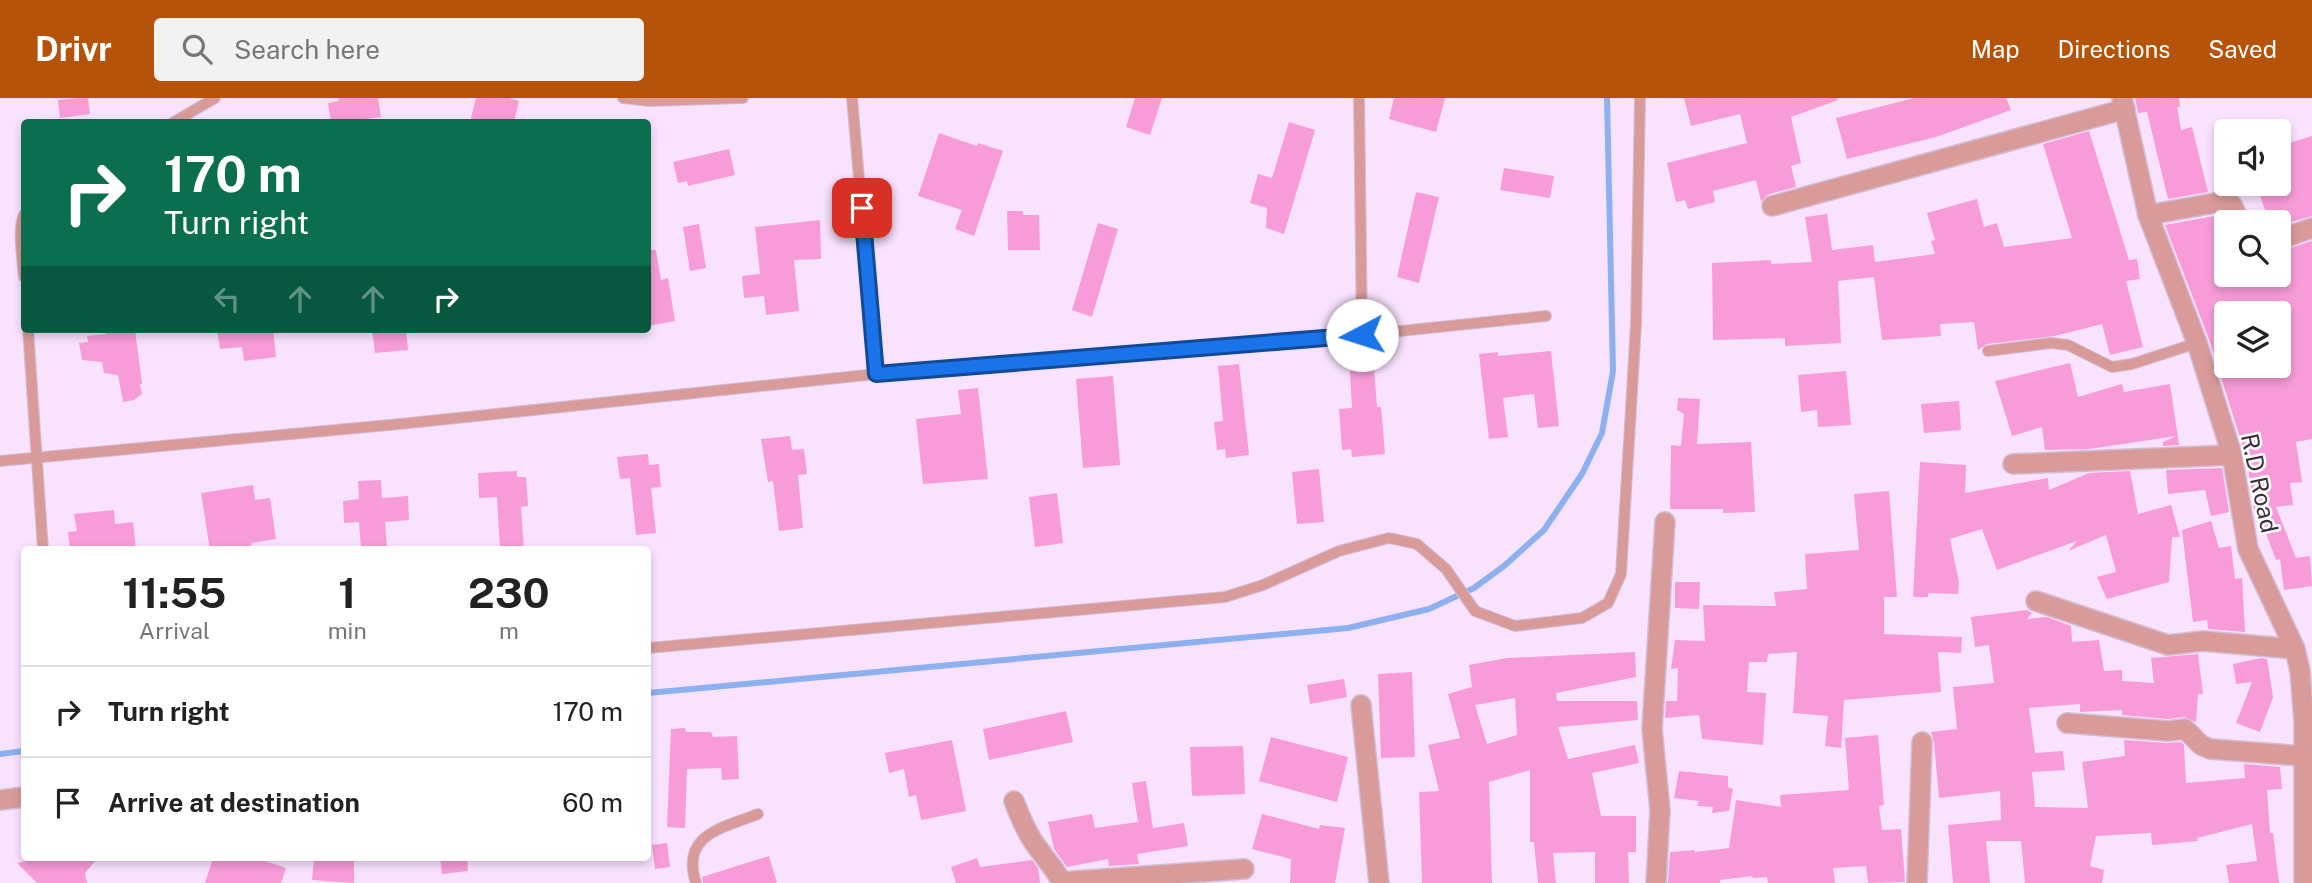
<!DOCTYPE html>
<style>
:root{--surface:#fff;--page:#f2f2f2;--text:#222;--muted:#767676;--line:#e0e0e0;--accent:#b45309}
body{margin:0;font-family:"Public Sans",sans-serif;background:var(--page);color:var(--text);height:100vh;display:flex;flex-direction:column;font-size:26px;white-space:nowrap}
*{box-sizing:border-box;margin:0}
p{font-size:23px;color:var(--muted)}
.icon{flex:none;width:38px;height:38px;fill:none;stroke:currentColor;stroke-width:2;stroke-linecap:round;stroke-linejoin:round}
.map{position:relative;flex:1;overflow:hidden}
.details{position:absolute;left:21px;top:448px;width:630px;height:315px;display:flex;flex-direction:column;background:var(--surface);border-radius:7px;box-shadow:0 4px 10px #0003}
.details>*{flex:none}
.banner{position:absolute;left:21px;top:21px;width:630px;height:214px;border-radius:7px;box-shadow:0 4px 10px #0003;background:#0b6e4f;color:#fff;overflow:hidden}
.tools{position:absolute;left:2214px;top:21px;display:grid;gap:14px}
.tools a{display:grid;place-items:center;width:77px;height:77px;border-radius:7px;background:var(--surface);box-shadow:0 4px 10px #0003;font-size:35px}
.pin{position:absolute;display:grid;place-items:center;width:60px;height:60px;color:#fff;margin:-30px;border-radius:14px;box-shadow:0 4px 10px #0006}
.me{position:absolute;width:77px;margin:-38px;rotate:265deg;stroke-linejoin:round;filter:drop-shadow(0 0 5px #0008)}
.turn{display:flex;align-items:center;gap:24px;height:147px;padding:0 28px;font-size:32px}
.turn .icon{width:91px;height:91px;stroke-width:2.5}
.turn b{display:block;font-size:49px;line-height:60px}
.lanes{display:flex;align-items:center;height:66px;padding:0 28px;background:#0003;justify-content:center;gap:35px;direction:ltr}
.lanes .off{opacity:.35}
.eta{display:flex;justify-content:space-evenly;align-items:center;height:119px;text-align:center}
.eta b{font-size:42px;font-weight:700;line-height:49px}
ul{padding:0;list-style:none}
li{display:flex;align-items:center;gap:21px;height:91px;padding:0 28px;border-top:2px solid var(--line)}
li div{flex:1}
li b{display:block;font-size:26px}
li em{font-style:normal}
header{display:flex;align-items:center;gap:42px;box-sizing:border-box;height:98px;padding:0 35px;background:var(--accent);color:#fff}
header strong{font-size:33px}
nav{display:flex;gap:38px;margin-inline-start:auto;font-size:24px}
.search{width:490px;height:63px;background:var(--page);display:flex;align-items:center;gap:18px;box-sizing:border-box;padding:0 24px;border-radius:7px;color:var(--muted);font-size:26px}
.map>svg:first-child{display:block}
.lines{fill:none;stroke-linecap:round;stroke-linejoin:round}
.stream{stroke:#8db1ef;stroke-width:6}
.building{fill:#f79cd8;fill-rule:evenodd}
.lane-casing{stroke:#d3bed7;stroke-width:12}
.street-casing{stroke:#d3bed7;stroke-width:22}
.lane{stroke:#d89b9a;stroke-width:10}
.street{stroke:#d89b9a;stroke-width:19}
.route-casing{stroke:#114b97;stroke-width:18}
.route{stroke:#1a73e8;stroke-width:12}
.labels{text-anchor:middle;dominant-baseline:central;stroke-width:5;stroke-linejoin:round;paint-order:stroke}
.street-label{font-size:24px;fill:#3a2e3c;stroke:#fff}
</style>
<header>
<strong>Drivr</strong>
<div class="search"><svg class="icon" aria-label="search" viewBox="0 0 24 24"><circle cx="10" cy="10" r="6"/><path d="M15 15l6 6"/></svg>Search here</div>
<nav><a>Map</a><a>Directions</a><a>Saved</a></nav>
</header>
<div class="map">
<svg width="2312" height="785" viewBox="0 0 2312 785">
<rect width="100%" height="100%" fill="#f9e2fe"/>
<g class="lines">
<g class="stream">
<polyline points="648,595 1348,530 1429,511 1474,490 1504,468 1544,432 1582,376 1602,335 1613,273 1607,0"/>
<polyline points="0,656 24,653"/>
</g>
</g>
<g class="building">
<polygon points="78,0 88,0 90,16 60,20 58,2"/>
<polygon points="338,0 378,0 381,19 366,21 366,24 331,24 328,5 339,3"/>
<polygon points="476,0 509,0 519,3 514,24 470,24"/>
<polygon points="1135,0 1162,0 1150,37 1126,29"/>
<polygon points="1394,0 1445,0 1436,34 1389,21"/>
<polygon points="1684,0 1837,0 1838,2 1791,19 1801,65 1791,68 1796,89 1769,96 1761,103 1756,82 1713,93 1715,104 1688,111 1685,102 1676,104 1667,65 1747,45 1740,16 1691,28"/>
<polygon points="1914,0 2006,0 2011,12 1936,39 1847,61 1836,20"/>
<polygon points="2135,0 2179,0 2180,9 2177,9 2181,32 2192,29 2208,94 2168,101 2147,14 2138,15"/>
<polygon points="1289,24 1315,32 1284,136 1266,130 1267,110 1250,105 1258,76 1272,80"/>
<polygon points="2089,33 2129,162 2137,161 2140,181 2126,183 2143,249 2110,257 2102,226 2055,238 1987,246 1978,252 1974,224 1940,226 1941,238 1882,242 1874,179 1838,183 1841,245 1785,248 1785,240 1713,242 1712,165 1771,162 1771,166 1812,164 1805,119 1827,116 1832,152 1873,147 1875,164 1935,156 1931,143 1935,142 1927,115 1977,101 1984,129 1997,125 2004,149 2072,140 2043,46"/>
<polygon points="939,35 977,48 978,45 1003,53 974,138 955,131 962,112 918,98"/>
<polygon points="2312,38 2312,118 2291,124 2269,124 2256,86 2278,86 2278,59 2286,56 2283,47"/>
<polygon points="729,51 735,77 688,88 687,83 678,85 673,64"/>
<polygon points="1504,70 1554,78 1550,100 1500,92"/>
<polygon points="1416,94 1439,99 1419,185 1397,179"/>
<polygon points="1007,113 1023,113 1023,117 1039,117 1040,152 1008,152"/>
<path d="M2214,118L2215,121L2220,120L2226,139V177H2278V154L2312,143V341L2296,344L2302,384L2290,385L2293,407L2276,409L2296,460L2310,458L2312,488L2284,492L2280,461L2276,462L2257,412H2254L2247,362L2209,241L2165,127ZM2216,215H2278V251L2282,268H2226V246Z"/>
<polygon points="820,122 821,161 794,162 799,213 766,217 764,198 744,200 742,178 760,176 755,129"/>
<polygon points="1098,125 1118,131 1092,219 1072,212"/>
<polygon points="699,126 706,170 690,173 683,129"/>
<polygon points="648,152 656,152 661,182 668,180 675,223 648,228"/>
<polygon points="105,231 135,231 142,286 140,286 142,296 134,302 123,304 118,277 104,275 102,264 82,262 79,245 88,244 87,238 106,236"/>
<polygon points="217,231 273,231 276,259 244,263 242,249 220,251"/>
<polygon points="372,231 406,231 408,252 375,255"/>
<polygon points="1551,253 1559,328 1538,330 1534,296 1503,300 1508,339 1489,341 1479,256 1498,254 1498,258"/>
<polygon points="1373,257 1377,309 1381,309 1385,356 1352,359 1351,351 1342,352 1339,311 1352,310 1349,259"/>
<polygon points="2070,265 2078,299 2122,286 2124,294 2170,286 2179,347 2163,348 2163,344 2176,338 2089,351 2045,352 2042,329 2012,338 1995,283"/>
<polygon points="1239,266 1249,357 1226,360 1225,351 1217,352 1214,324 1223,323 1218,268"/>
<polygon points="1846,273 1851,327 1818,329 1817,312 1801,314 1798,277"/>
<polygon points="1113,278 1120,367 1083,370 1076,281"/>
<polygon points="978,290 988,381 923,386 916,321 961,316 958,292"/>
<polygon points="1678,300 1700,301 1697,346 1751,344 1755,414 1723,415 1723,411 1670,411 1671,347 1681,348 1684,316 1677,312"/>
<polygon points="1959,303 1961,332 1924,335 1921,306"/>
<polygon points="790,338 792,352 804,351 807,376 798,377 803,430 779,433 773,383 768,384 761,341"/>
<polygon points="648,356 649,367 659,366 661,389 651,390 656,435 636,437 630,380 620,381 617,359"/>
<polygon points="1920,364 1966,367 1965,395 2048,380 2049,392 2089,375 2130,373 2138,416 2171,407 2180,439 2172,439 2169,484 2107,501 2097,479 2116,474 2106,437 2068,453 2077,443 1997,472 1982,431 1950,441 1959,484 1958,496 1928,495 1928,499 1913,499"/>
<polygon points="2222,370 2229,414 2211,418 2205,392 2168,396 2166,372"/>
<polygon points="1319,371 1324,424 1297,426 1292,374"/>
<polygon points="517,373 517,379 526,379 528,408 521,409 524,452 500,452 497,399 479,400 478,375"/>
<polygon points="381,382 382,400 408,398 409,422 385,424 387,452 361,452 359,424 344,425 343,403 359,401 358,383"/>
<polygon points="253,387 255,402 270,400 276,441 251,445 252,452 210,452 201,395"/>
<polygon points="1889,393 1897,499 1884,499 1884,536 1962,539 1961,555 1938,554 1941,594 1844,602 1841,650 1825,648 1828,618 1793,615 1797,554 1768,556 1767,564 1749,564 1747,594 1766,595 1763,647 1702,641 1699,617 1665,620 1666,603 1677,603 1678,570 1671,571 1675,542 1705,543 1703,507 1776,508 1774,494 1807,491 1805,456 1859,452 1854,396"/>
<polygon points="1057,395 1063,445 1035,449 1029,399"/>
<polygon points="114,412 115,426 133,424 136,452 70,452 68,434 77,433 74,416"/>
<polygon points="2211,423 2219,450 2231,448 2235,481 2242,480 2245,534 2208,531 2207,522 2193,524 2182,432"/>
<polygon points="1675,484 1700,484 1699,511 1675,510"/>
<polygon points="2027,512 2032,515 2027,521 2047,519 2071,528 2072,544 2099,542 2104,573 2122,572 2122,583 2154,585 2151,560 2198,556 2203,596 2198,596 2196,624 2184,619 2168,621 2122,617 2122,612 2080,614 2080,606 2029,610 2035,655 2063,653 2065,672 2032,674 2035,709 2088,710 2082,664 2125,658 2124,642 2167,645 2181,644 2184,647 2186,685 2245,680 2244,666 2280,669 2282,691 2267,692 2270,735 2273,735 2279,785 2229,785 2226,767 2257,763 2252,726 2197,740 2198,743 2152,747 2151,735 2096,738 2090,768 2104,772 2102,785 2025,785 2021,743 1986,743 1990,785 1953,785 1948,727 2001,722 2000,693 1939,700 1934,644 1931,634 1957,631 1953,589 1994,585 1989,547 1975,549 1971,519"/>
<path d="M1635,554L1636,579L1556,595L1557,603H1637L1638,622L1558,629L1568,661L1635,647L1639,665L1592,675L1601,718H1636V754H1628L1629,785H1595V754L1553,755L1556,785H1538L1534,744H1530V672L1489,684L1492,785H1422L1419,694L1439,693L1428,647L1460,640L1448,596L1472,589L1469,567L1507,560ZM1515,600L1517,637L1487,646L1475,607Z"/>
<polygon points="2261,560 2267,561 2273,599 2260,634 2236,625 2252,584 2236,586 2233,566"/>
<polygon points="1412,574 1415,659 1381,660 1378,576"/>
<polygon points="1344,581 1347,599 1310,606 1307,587"/>
<polygon points="1066,613 1073,644 989,662 983,631"/>
<polygon points="685,630 686,634 711,634 713,639 737,638 739,681 722,682 721,670 687,671 685,730 667,729 671,631"/>
<polygon points="1878,637 1884,707 1879,708 1882,732 1901,731 1905,784 1868,785 1866,768 1833,770 1835,785 1768,785 1767,779 1753,780 1752,778 1720,782 1720,785 1668,785 1670,754 1695,752 1695,754 1729,750 1736,702 1781,709 1780,697 1849,692 1845,640"/>
<polygon points="1271,639 1348,659 1337,704 1259,683"/>
<polygon points="952,642 966,713 921,722 916,697 909,699 904,671 889,675 885,655"/>
<polygon points="1243,648 1245,696 1192,698 1190,649"/>
<polygon points="1679,673 1728,678 1728,689 1733,691 1729,713 1712,715 1713,709 1697,708 1699,703 1674,700"/>
<polygon points="1146,683 1153,730 1184,725 1188,748 1137,756 1139,766 1109,768 1108,761 1067,769 1054,751 1048,724 1092,716 1095,730 1138,724 1132,685"/>
<polygon points="1262,716 1319,731 1320,727 1345,730 1335,785 1290,785 1291,761 1252,751"/>
<polygon points="667,745 670,769 655,771 652,747"/>
<polygon points="769,758 777,785 703,785 702,779"/>
<polygon points="29,760 98,760 85,775 87,785 37,785 17,765 30,762"/>
<polygon points="213,760 256,760 286,770 281,785 205,785"/>
<polygon points="314,760 354,760 354,785 312,782"/>
<polygon points="440,760 467,760 468,773 442,776"/>
<polygon points="977,760 980,769 1032,762 1038,770 1040,785 956,785 951,769"/>
</g>
<g class="lines">
<defs>
<g id="lane">
<polyline points="623,0 649,3 743,0"/>
<polyline points="852,0 876,276"/>
<polyline points="1359,0 1362,237"/>
<polyline points="174,24 215,0"/>
<path d="M24,117C17,130 23,164 24,179"/>
<polyline points="28,231 43,452"/>
<polyline points="1988,253 2051,245 2068,247 2112,269 2132,266 2197,245"/>
<polyline points="0,363 400,326 876,276 1362,237 1546,218"/>
<polyline points="648,550 1225,499 1263,487 1339,453 1389,440 1417,446 1446,471 1475,513 1515,528 1582,520 1608,505 1621,476 1636,226 1640,0"/>
<path d="M696,785C680,736 723,730 758,716"/>
</g>
<g id="street">
<polyline points="2122,0 2148,117 2197,245 2232,357 2248,451 2295,551 2300,573 2304,623 2304,785"/>
<polyline points="1772,108 2125,11"/>
<polyline points="2148,117 2226,103 2232,107 2240,124"/>
<polyline points="2278,142 2312,130"/>
<polyline points="2013,366 2232,357"/>
<polyline points="2036,503 2168,547 2203,543 2295,551"/>
<polyline points="1361,607 1379,785"/>
<polyline points="2067,625 2168,633 2185,631 2201,647 2210,651 2303,658"/>
<polyline points="0,702 24,699"/>
<path d="M1014,703C1021,721 1028,738 1040,753C1048,764 1056,772 1062,785"/>
<polyline points="1061,784 1244,771"/>
<polyline points="1656,785 1660,712 1652,631 1665,424"/>
<polyline points="1917,785 1922,644"/>
</g>
</defs>
<use href="#lane" class="lane-casing"/>
<use href="#street" class="street-casing"/>
<use href="#lane" class="lane"/>
<use href="#street" class="street"/>
</g>
<g class="lines">
<defs>
<polyline id="route" points="862,110 876,276 1362,237"/>
</defs>
<use href="#route" class="route-casing"/>
<use href="#route" class="route"/>
</g>
<g class="labels">
<g class="street-label">
<text transform="translate(2260 385) rotate(78)">R.D Road</text>
</g>
</g>
</svg>
<div class="tools">
<a><svg class="icon" aria-label="sound" viewBox="0 0 24 24"><path d="M4 9h4l5-4v14l-5-4H4zM17 9q2 3 0 6"/></svg></a>
<a><svg class="icon" aria-label="search" viewBox="0 0 24 24"><circle cx="10" cy="10" r="6"/><path d="M15 15l6 6"/></svg></a>
<a><svg class="icon" aria-label="layers" viewBox="0 0 24 24"><path d="M12 4l9 5-9 5-9-5zM3 14l9 5 9-5"/></svg></a>
</div>
<div class="pin" style="left:862px;top:110px;background:#d93025"><svg class="icon" aria-label="arrive" viewBox="0 0 24 24"><path d="M6 21V4h12l-3 4 3 4H6"/></svg></div>
<svg class="me" style="left:1362px;top:237px" viewBox="-20 -20 40 40"><circle r="19" fill="#fff"/><path d="M0-13L10 11 0 6-10 11z" fill="#1a73e8"/></svg>
<div class="banner">
<div class="turn"><svg class="icon" aria-label="right" viewBox="0 0 24 24"><path d="M7 20v-9h11M14 6l5 5-5 5"/></svg><div><b>170 m</b>Turn right</div></div>
<div class="lanes"><svg class="icon off" aria-label="left" viewBox="0 0 24 24"><path d="M17 20v-9H6M10 6l-5 5 5 5"/></svg><svg class="icon off" aria-label="ahead" viewBox="0 0 24 24"><path d="M12 20V5M6 11l6-6 6 6"/></svg><svg class="icon off" aria-label="ahead" viewBox="0 0 24 24"><path d="M12 20V5M6 11l6-6 6 6"/></svg><svg class="icon" aria-label="right" viewBox="0 0 24 24"><path d="M7 20v-9h11M14 6l5 5-5 5"/></svg></div>
</div>
<section class="details">
<div class="eta">
<div><b>11:55</b><p>Arrival</p></div>
<div><b>1</b><p>min</p></div>
<div><b>230</b><p>m</p></div>
</div>
<ul>
<li><svg class="icon" aria-label="right" viewBox="0 0 24 24"><path d="M7 20v-9h11M14 6l5 5-5 5"/></svg><div><b>Turn right</b></div><em>170 m</em></li>
<li><svg class="icon" aria-label="arrive" viewBox="0 0 24 24"><path d="M6 21V4h12l-3 4 3 4H6"/></svg><div><b>Arrive at destination</b></div><em>60 m</em></li>
</ul>
</section>
</div>
